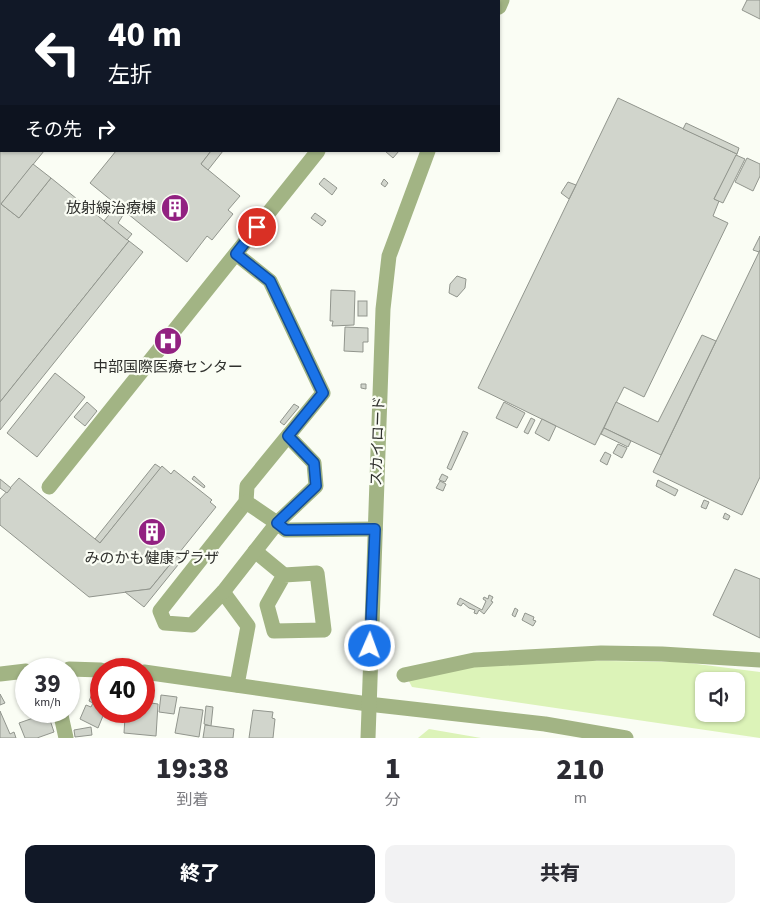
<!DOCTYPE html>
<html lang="ja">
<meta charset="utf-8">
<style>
:root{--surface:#fff;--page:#f2f2f3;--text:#2b2b33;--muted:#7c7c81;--accent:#111827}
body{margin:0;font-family:"Source Sans 3","Noto Sans JP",sans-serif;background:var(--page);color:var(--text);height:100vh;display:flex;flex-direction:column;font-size:19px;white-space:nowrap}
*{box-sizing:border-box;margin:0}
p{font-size:16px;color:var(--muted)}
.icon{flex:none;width:28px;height:28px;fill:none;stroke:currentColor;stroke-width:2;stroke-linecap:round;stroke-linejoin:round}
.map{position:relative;height:738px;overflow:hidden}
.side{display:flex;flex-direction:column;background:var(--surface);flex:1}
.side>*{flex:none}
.banner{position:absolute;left:0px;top:0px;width:500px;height:152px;box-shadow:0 1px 4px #0004;background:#111827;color:#fff;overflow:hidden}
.buttons{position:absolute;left:695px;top:672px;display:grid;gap:10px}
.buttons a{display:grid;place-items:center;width:50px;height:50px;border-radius:10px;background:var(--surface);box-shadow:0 1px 4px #0004;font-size:25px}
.speed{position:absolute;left:15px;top:658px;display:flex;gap:10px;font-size:25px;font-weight:700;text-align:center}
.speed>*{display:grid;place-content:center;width:65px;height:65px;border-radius:50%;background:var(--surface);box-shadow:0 1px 4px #0004;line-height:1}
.speed small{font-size:12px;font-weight:400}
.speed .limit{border:8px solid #d22;background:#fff;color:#111}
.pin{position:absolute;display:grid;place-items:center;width:42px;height:42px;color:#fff;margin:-21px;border:2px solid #fff;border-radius:50%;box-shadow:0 1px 5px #0007}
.me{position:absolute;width:55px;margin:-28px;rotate:2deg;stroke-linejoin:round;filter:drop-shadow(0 0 4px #0008)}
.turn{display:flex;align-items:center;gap:18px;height:105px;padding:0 25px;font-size:22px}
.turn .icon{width:65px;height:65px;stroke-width:2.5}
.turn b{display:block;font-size:35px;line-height:42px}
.then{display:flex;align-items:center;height:48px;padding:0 25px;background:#0003;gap:10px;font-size:19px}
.eta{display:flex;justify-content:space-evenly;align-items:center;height:85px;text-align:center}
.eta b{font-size:30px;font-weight:800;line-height:35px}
.button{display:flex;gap:10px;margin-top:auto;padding:10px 25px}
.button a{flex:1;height:58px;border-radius:10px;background:var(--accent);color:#fff;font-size:20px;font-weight:800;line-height:58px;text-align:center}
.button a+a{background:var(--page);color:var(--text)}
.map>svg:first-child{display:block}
.green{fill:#dcf3b8;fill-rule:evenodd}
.building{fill:#d1d5cc;stroke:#91958d}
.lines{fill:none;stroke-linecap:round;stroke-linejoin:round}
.minor{stroke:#a2b484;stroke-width:15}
.route-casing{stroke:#114b97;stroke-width:12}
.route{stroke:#1a73e8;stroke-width:9}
.labels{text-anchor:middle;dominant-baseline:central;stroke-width:4.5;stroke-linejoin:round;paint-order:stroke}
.poi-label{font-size:15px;fill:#2f302d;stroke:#fafdf4}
.street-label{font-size:15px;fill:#2f302d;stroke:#fafdf4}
</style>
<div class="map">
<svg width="760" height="738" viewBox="0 0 760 738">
<rect width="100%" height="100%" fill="#fafdf4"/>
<g class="green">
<path d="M532,660L681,662L760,672V738L412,687L402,668ZM704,681H736V714H704Z"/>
<polygon points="429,729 481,738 418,738"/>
</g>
<g class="building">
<polygon points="44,0 65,0 67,1 43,1"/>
<polygon points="747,0 760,0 760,19 742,10"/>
<polygon points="0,93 1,151 44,151 1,204 19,218 51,178 129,241 0,402"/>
<polygon points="618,98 737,154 714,199 719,201 713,216 728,223 644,397 624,387 595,445 478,388"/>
<polygon points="686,123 739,148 737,154 683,129"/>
<polygon points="116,151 211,151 201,164 240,196 228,210 233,214 212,240 207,236 187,262 90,183"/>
<polygon points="211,151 223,151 208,170 201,164"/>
<polygon points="385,151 399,151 393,158"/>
<polygon points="736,155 745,159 723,203 714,199"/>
<polygon points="747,158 760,164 760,176 753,191 735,182"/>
<polygon points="33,164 51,178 19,218 1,204"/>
<polygon points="324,178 337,188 332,195 319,184"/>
<polygon points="384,179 388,183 385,187 381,184"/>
<polygon points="568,182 576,185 569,199 561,193"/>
<polygon points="117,205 125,212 118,223 132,234 127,240 104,221"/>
<polygon points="315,213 326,221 322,226 311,218"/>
<polygon points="760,236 760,250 759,252 753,250"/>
<polygon points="129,241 143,252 0,430 0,402"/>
<polygon points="760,250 760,477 742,515 653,472"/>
<polygon points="457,276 466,279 465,288 457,297 449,293 450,284"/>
<polygon points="331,290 355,291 354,325 332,326 333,321 330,321"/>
<rect x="358" y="301" width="9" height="15"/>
<polygon points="345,327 368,328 368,342 363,342 363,352 344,351"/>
<polygon points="702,335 716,341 661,455 604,428 616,402 658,422"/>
<polygon points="55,373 85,397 37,457 7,433"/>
<polygon points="361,384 366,384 366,389 361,388"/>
<polygon points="87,402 97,411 85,426 74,417"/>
<polygon points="504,402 525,413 517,428 496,418"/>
<polygon points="294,404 299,407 284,425 280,422"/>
<polygon points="531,418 535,420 528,434 524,432"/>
<polygon points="542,419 556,426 549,441 535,433"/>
<polygon points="604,428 631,441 628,447 601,434"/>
<polygon points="463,431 468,433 451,470 447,468"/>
<polygon points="618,444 627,448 622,458 613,453"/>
<polygon points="605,452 611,455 607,465 600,461"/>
<polygon points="155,464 161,468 100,543 95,539"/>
<polygon points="162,466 171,474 174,470 212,500 210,502 216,507 150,589 89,597 0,525 0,499 19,478 100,543"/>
<polygon points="442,474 448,477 445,482 439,480"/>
<polygon points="194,476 205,486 204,488 192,479"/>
<polygon points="0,479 11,488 7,493 0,488"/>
<polygon points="658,480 678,490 675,496 656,486"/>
<polygon points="440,481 446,484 443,491 436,488"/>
<polygon points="704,500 709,502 706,509 701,507"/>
<polygon points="725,513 730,516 728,520 723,518"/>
<polygon points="177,556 182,560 144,607 125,592 150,589"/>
<polygon points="735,569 760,579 760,638 713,615"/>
<polygon points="489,595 493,597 491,601 493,602 484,614 479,610 477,614 474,613 475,610 469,608 463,603 461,606 457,604 460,598 482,610 486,601 483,599 484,597 488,599"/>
<polygon points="515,608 518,610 515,617 512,615"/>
<polygon points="525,613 534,617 533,620 536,621 533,626 522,620"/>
<polygon points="95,687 101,690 101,711 105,711 98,728 80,719 86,705 91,707 93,703 89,701"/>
<polygon points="0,694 5,703 0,705"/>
<polygon points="161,695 177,697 174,714 159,712"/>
<polygon points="144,702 158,704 156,736 124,733 125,717 137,718 138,711 144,711"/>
<polygon points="206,706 213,707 211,726 204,724"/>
<polygon points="180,707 203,710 199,737 175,733"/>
<polygon points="253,710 273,712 272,718 275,719 273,738 249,738"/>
<polygon points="0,711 10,734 14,732 16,738 0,738"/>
<polygon points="37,711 47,711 54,732 37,738 25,738 19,723 39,716"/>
<polygon points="205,725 234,729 233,738 203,738"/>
<polygon points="91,727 92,735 75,737 74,730"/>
</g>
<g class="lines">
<g class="minor">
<polyline points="109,0 110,1"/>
<polyline points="426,0 427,1"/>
<polyline points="499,7 502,0"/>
<polyline points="0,62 1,63"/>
<polyline points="236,254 270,281 323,393 247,486 246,502 160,611 165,623 192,625 223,592 248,626 237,685"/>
<polyline points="49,487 318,151"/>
<polyline points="246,502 277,523 316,486 314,463 288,436"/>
<polyline points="255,551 284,575 317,573 324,630 274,631 267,605 284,575"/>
<polyline points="223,592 277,523 286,530 375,529"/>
<polyline points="50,669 55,669"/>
<polyline points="69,669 101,670"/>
<polyline points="144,672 368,704 545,724 626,738"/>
<polyline points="0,674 26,671"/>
<polyline points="404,675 474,660 601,653 662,654 760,660"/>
<polyline points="60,711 66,738"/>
<polyline points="368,738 383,309 389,256 428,151"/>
</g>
</g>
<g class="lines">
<defs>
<polyline id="route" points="257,227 236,254 270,281 323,393 288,436 314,463 316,486 277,523 286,530 375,529 370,646"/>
</defs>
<use href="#route" class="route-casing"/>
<use href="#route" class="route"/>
</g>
<defs>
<symbol id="building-disc" viewBox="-11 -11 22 22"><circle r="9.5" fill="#922181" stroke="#fafdf4"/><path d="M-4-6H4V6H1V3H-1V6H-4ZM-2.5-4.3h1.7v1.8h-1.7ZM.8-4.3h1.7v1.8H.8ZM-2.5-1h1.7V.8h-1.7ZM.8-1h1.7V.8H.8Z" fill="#fff"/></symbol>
<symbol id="hospital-disc" viewBox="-11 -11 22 22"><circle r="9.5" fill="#922181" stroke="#fafdf4"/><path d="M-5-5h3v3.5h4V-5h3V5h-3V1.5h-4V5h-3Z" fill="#fff"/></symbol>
</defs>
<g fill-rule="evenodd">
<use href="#building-disc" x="159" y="192" width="32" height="32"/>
<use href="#hospital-disc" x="152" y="325" width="32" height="32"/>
<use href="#building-disc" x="136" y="516" width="32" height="32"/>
</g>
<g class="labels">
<g class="poi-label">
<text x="156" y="208" text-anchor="end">放射線治療棟</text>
<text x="168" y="367">中部国際医療センター</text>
<text x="152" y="558">みのかも健康プラザ</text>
</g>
<g class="street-label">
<text transform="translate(378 441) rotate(-88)">スカイロード</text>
</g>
</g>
</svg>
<div class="buttons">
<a><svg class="icon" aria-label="sound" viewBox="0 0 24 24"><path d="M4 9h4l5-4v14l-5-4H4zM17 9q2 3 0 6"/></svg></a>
</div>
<div class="speed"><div>39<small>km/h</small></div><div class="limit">40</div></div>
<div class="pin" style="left:257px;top:227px;background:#d93025"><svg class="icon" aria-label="arrive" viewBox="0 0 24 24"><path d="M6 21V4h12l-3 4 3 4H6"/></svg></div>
<svg class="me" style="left:370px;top:646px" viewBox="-20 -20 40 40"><circle r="17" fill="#1a73e8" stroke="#fff" stroke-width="3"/><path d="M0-11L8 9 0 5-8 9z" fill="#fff"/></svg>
<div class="banner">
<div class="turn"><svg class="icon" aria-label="left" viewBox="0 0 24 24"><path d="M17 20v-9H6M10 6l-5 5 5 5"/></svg><div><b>40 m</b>左折</div></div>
<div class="then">その先<svg class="icon" aria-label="right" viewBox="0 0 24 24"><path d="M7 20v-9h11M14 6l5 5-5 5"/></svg></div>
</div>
</div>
<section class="side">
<div class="eta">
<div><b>19:38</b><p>到着</p></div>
<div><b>1</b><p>分</p></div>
<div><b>210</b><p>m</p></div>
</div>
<div class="button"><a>終了</a><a>共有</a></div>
</section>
